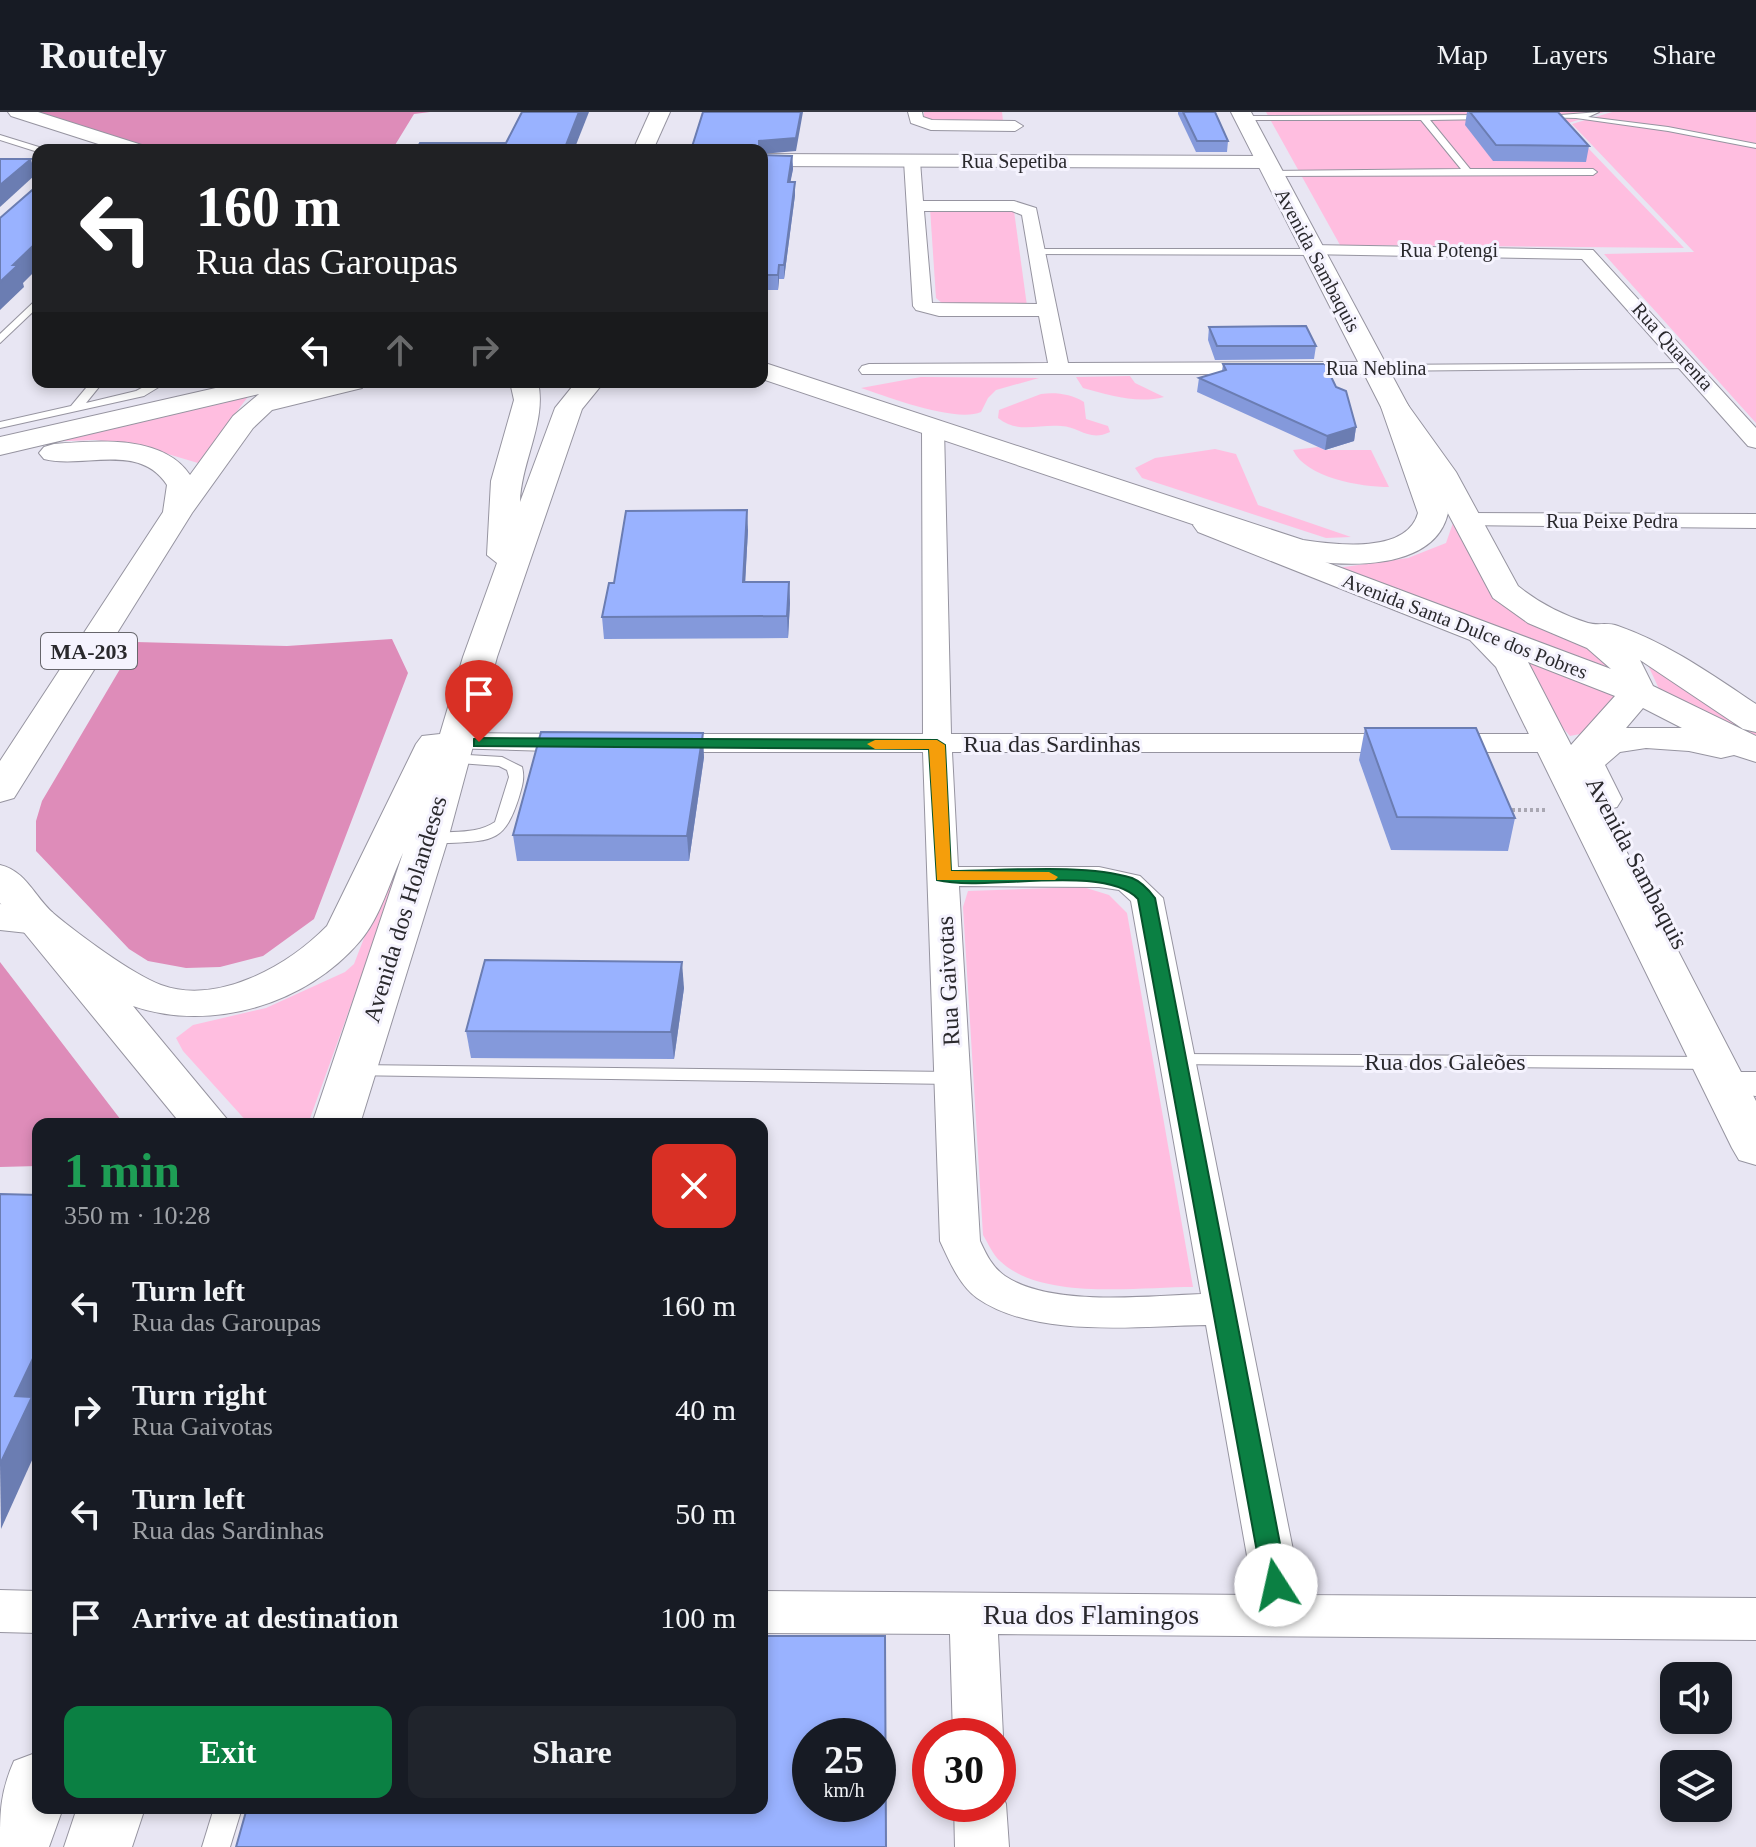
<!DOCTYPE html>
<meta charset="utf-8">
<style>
:root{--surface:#171b24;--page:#20242c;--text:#f1f3f6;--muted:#9ea1a6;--line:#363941;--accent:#0b8043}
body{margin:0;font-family:"Times New Roman",serif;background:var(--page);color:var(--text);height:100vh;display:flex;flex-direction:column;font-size:30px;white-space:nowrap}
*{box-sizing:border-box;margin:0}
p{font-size:26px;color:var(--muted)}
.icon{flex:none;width:44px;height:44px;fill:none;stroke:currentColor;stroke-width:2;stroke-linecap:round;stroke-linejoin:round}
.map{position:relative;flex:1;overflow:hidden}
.details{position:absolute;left:32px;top:1006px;width:736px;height:696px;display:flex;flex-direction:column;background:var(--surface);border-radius:16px;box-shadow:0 4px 12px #0003}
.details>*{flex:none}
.hud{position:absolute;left:32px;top:32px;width:736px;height:244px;border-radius:16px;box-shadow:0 4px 12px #0003;background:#202124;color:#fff;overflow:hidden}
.tools{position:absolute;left:1660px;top:1550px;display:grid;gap:16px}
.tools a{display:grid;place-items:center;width:72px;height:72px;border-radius:16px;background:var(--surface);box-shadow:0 4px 12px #0003;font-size:40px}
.speed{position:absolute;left:792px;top:1606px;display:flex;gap:16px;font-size:40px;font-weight:700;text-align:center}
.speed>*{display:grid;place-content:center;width:104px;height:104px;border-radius:50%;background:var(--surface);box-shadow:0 4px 12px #0003;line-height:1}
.speed small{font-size:20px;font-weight:400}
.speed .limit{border:12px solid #d22;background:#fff;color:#111}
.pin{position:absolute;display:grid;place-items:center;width:68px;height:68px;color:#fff;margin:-82px -34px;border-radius:50% 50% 50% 0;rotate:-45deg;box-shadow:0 0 8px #0007}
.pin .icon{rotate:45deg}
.me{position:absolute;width:88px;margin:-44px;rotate:350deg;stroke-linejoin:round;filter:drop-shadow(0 0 6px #0008)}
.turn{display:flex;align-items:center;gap:28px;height:168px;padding:0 32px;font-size:36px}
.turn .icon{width:104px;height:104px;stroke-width:2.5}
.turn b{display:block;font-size:56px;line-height:68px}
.lanes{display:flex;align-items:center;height:76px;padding:0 32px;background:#0003;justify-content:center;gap:40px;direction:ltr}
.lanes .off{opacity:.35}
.round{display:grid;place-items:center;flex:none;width:84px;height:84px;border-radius:16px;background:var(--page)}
.headline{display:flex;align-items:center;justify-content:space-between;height:136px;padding:0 32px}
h1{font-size:48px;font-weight:700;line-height:60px;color:#1e9e55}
.action{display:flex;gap:16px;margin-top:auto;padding:16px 32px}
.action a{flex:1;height:92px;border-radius:16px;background:var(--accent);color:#fff;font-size:32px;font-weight:700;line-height:92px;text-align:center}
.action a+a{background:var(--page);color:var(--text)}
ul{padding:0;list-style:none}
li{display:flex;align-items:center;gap:24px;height:104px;padding:0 32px}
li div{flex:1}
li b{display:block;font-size:30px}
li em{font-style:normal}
header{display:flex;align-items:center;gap:48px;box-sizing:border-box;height:112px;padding:0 40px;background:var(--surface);border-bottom:2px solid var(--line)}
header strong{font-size:38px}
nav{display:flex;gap:44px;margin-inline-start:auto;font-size:28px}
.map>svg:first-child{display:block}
.green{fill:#ffbee0}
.forest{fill:#de8cb9}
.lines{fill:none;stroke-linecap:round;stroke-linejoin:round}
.service-casing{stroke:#9694a0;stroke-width:2}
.minor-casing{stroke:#9694a0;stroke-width:2}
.tertiary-casing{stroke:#9694a0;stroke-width:2}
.secondary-casing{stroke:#9694a0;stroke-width:2}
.primary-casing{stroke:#9694a0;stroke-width:2}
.path{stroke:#a9a7b2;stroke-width:4;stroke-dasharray:3 3;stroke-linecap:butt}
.service{fill:#fff;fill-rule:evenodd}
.minor{fill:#fff;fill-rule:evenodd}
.tertiary{fill:#fff;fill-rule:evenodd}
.secondary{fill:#fff;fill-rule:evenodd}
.primary{fill:#fff;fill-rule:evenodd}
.wall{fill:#8499db}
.shaded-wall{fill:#6b7db2}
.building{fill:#99b2ff;stroke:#6b7db2;stroke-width:2;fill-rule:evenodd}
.route{fill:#0b8043;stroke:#07532c;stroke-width:2}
.slow{fill:#f59e0b}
.labels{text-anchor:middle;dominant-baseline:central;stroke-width:6;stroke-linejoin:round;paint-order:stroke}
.far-street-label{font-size:20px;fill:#2a292d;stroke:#f5f3fe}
.shield{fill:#f5f3fe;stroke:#67666c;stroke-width:2}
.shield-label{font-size:22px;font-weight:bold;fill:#2a292d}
.street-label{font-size:24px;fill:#2a292d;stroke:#f5f3fe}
.near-street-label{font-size:28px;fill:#2a292d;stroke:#f5f3fe}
</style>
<header>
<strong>Routely</strong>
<nav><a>Map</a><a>Layers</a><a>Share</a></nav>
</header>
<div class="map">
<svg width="1756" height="1735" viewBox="0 0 1756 1735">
<rect width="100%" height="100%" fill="#e8e6f3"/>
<g class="green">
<polygon points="924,0 1002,0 1003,9 924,9"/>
<polygon points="1266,0 1604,0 1565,12 1684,136 1340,133"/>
<polygon points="1612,0 1756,0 1756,311 1604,142 1694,140 1572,12"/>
<polygon points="930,96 1014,99 1027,194 943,192 936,186"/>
<path d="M1130,264L1135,271L1164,285C1137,292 1109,283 1083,276L1076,265Z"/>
<path d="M921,265L1039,266L996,278L988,286L981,300C956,311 888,285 861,276Z"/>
<polygon points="250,282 198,351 134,332 95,328 39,330"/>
<path d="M1041,282C1056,280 1071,282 1084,290L1086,307L1108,314L1110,320C1089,330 1080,315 1061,314C1038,312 1018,322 998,306L999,298Z"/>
<path d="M1318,335L1325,338H1371L1389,375C1361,375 1306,366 1293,338Z"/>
<polygon points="1215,337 1236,342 1258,393 1351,425 1326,426 1142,366 1135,356 1155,346"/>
<polygon points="1454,408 1492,483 1601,540 1615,560 1337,456 1408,446 1446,431"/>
<polygon points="1528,547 1619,582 1585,621 1570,624 1555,607 1525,550"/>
<polygon points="1647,551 1756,620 1756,628 1660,579"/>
<polygon points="391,756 400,757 308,1012 249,1012 183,939 176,926 193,913 266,896 345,860 354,852"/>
<path d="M1083,775L1109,783L1127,801L1193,1175C1138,1175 1042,1189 1000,1149C993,1143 988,1131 983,1123L963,795L968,779Z"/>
</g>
<g class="forest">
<polygon points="34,0 430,0 414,2 392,38 155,38"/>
<polygon points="392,527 408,561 314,807 263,844 220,855 186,856 148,849 129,837 36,739 36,709 42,689 136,530 287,534"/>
<polygon points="0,850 124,1012 38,1012 38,1054 0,1055"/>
</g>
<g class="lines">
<defs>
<g id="service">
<polygon points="1599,0 1588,5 1668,15 1756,32 1756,36 1668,19 1576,6 1535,5"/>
<polygon points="1489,3 1492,7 1430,8 1470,57 1593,57 1597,60 1593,63 1272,64 1269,59 1461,57 1421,8 1244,8 1240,6 1244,4"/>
<polygon points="0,23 42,36 43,38 38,40 0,28"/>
<polygon points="1037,137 1313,137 1318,140 1313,143 1034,142 1034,138"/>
<polygon points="38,186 38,195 0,231 0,222"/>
<polygon points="1691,251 1696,254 1695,256 1375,259 1370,256 1375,253"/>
<polygon points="91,270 103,270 86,291 136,279 153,270 167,270 144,284 0,316 0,310 71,294"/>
<path d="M451,642L502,645L522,655C525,667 522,674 519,685C505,729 494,729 449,731C439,731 428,734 420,727C435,714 470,727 495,710L509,665L507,658L499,654L446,650L443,647L446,644Z"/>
<polygon points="1178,942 1713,945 1722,951 1713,957 1171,952 1169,948 1171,944"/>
<polygon points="355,953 952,960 962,966 952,972 348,963 345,959 348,955"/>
<polygon points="214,1696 242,1696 230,1735 202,1735"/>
</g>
<g id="minor">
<polygon points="908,0 922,0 923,5 932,8 1015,9 1023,14 1015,19 931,18 911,11"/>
<path d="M912,44L920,49L923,89H1014L1036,96L1068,251L1375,250L1385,256L1375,262H862L859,258L862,254L869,252L1048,251L1039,204H939L916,198L913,194L904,49ZM924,99H1012L1022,103L1037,192L932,191Z"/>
<polygon points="1311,133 1593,138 1756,316 1756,336 1748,334 1582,147 1305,142 1305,134"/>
<path d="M933,309L944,316L951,622H1551L1561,625L1565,631L1561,637L1551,640H952L958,755H1099L1140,764L1163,786L1302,1483L1756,1486V1528L998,1522L1003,1624L998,1636V1624H953L950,1522L762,1521V1479L1254,1483L1206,1213C1138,1214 1036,1227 977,1186C959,1173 949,1148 940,1129L923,640H656L646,637L642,631L646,625L656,622H923L922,316ZM959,774L1099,775L1119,778L1131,789L1201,1182C1147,1184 1051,1195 1005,1164C992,1155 986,1142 980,1129Z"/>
<polygon points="1468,401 1756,402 1756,416 1460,413 1456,408"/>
<polygon points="456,621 583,622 593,625 597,631 593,637 583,640 446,636 442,630 446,624"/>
<polygon points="1724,960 1756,960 1756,984 1711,980 1706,972 1711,964"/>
<polygon points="0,1478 38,1479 38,1521 0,1520"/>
<polygon points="998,1674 1006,1692 1009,1735 955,1735 954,1692 998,1692"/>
</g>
<polygon id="tertiary" points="762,42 1266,44 1276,50 1266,56 762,54"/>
<g id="secondary">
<path d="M1395,287L1405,289L1456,360L1518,474C1539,491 1563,503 1588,511C1598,514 1607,510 1618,514C1669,532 1711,562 1756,592V620L1743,617L1640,548L1653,574L1756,624V650L1734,643L1721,646L1689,639L1646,636L1620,640L1605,653L1622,687L1617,695L1605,698L1756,989V1053L1739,1048L1732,1036L1496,555L1470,528L1198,420L1193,413L1198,406H1220L1312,445L1611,557L1587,536L1528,511L1493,486L1426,360L1381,295L1385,289ZM1528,550L1615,584L1571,633ZM1643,596L1682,616H1626Z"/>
<polygon points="0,792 52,800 58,809 52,818 37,822 0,818"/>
</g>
<g id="primary">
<polygon points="8,0 38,0 145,34 148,38 117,38 11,4"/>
<polygon points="650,0 670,0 653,38 633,38"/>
<path d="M1231,0H1251L1409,295L1448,401C1434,462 1335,456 1287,444L762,267V250L1303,428C1336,433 1407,442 1418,401L1381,295Z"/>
<path d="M242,270H366L362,276L272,298L253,316L192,401L19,678L14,686L0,690V649L163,400L167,373C139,330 84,357 44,347L39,341L44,335L54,332C97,329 162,322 190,363L233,304L259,282L0,343V325Z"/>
<path d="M510,270H538C547,309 521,350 520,390L555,296L576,270H604L582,297L497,545L448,727L360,1012H312L403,741C390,769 380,806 360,829C307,892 211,921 133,894L231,1012H181L0,791V753C26,759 34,784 53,801C78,822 132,862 161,873C218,894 289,853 327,814L416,632L422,624L440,622L463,545L497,451L487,443L491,369L514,288Z"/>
<path d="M38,1640V1696H63L49,1735H0C0,1700 0,1681 14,1649Z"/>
<polygon points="77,1696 145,1696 132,1735 64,1735"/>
</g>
</defs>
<use href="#service" class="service-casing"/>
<use href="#minor" class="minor-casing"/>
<use href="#tertiary" class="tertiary-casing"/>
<use href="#secondary" class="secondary-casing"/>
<use href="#primary" class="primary-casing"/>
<polyline class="path" points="1506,698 1548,698"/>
<use href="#service" class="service"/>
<use href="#minor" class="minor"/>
<use href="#tertiary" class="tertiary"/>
<use href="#secondary" class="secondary"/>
<use href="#primary" class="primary"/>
</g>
<g class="wall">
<polygon points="1178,0 1215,0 1228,29 1227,40 1196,40 1178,2"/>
<polygon points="1467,0 1558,0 1589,34 1586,50 1493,49 1465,13"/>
<polygon points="762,43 792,44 793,57 790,70 795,83 784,167 779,167 778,178 762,178"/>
<polygon points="1209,215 1316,234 1314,247 1215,248 1208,228"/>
<polygon points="1223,252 1356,315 1354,329 1325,338 1197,280 1199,266 1222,259"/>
<polygon points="748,418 745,470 789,470 790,491 788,526 604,527 602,505 614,471"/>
<polygon points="1365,616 1515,706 1508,739 1391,738 1359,648"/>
<polygon points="704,645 689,749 517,749 513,723"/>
<polygon points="684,876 674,947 471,946 466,919"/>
</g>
<g class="shaded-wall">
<polygon points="579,0 589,0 574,38 564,38"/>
<polygon points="801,0 803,0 796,39 762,42 762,38 759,38 759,29"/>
<polygon points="792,44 793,57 788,83 788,70"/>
<polygon points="31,47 35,63 0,95 0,73"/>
<polygon points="795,70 795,83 784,167 784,153"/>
<polygon points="38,129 38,156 23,171 24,175 0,198 0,170 13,153"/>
<polygon points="779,153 779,167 778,178 778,163"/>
<polygon points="1356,315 1354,329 1325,338 1327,324"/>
<polygon points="747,398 748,418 744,492 743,470"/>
<polygon points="789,470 790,491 788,526 787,504"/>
<polygon points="703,621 704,645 689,749 687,724"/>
<polygon points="682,850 684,876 674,947 671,920"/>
<polygon points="38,1236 38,1335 1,1417 0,1352 15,1284"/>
</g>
<g class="building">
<polygon points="522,0 579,0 564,38 416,38 420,31 506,31"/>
<polygon points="703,0 801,0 796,26 759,29 759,38 691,38"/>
<polygon points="1183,0 1215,0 1228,29 1197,29"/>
<polygon points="1470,0 1558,0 1589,34 1496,33"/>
<polygon points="762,43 792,44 788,70 795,70 784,153 779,153 778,163 762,163"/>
<polygon points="0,47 31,47 0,73"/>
<polygon points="38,73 38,129 13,153 18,153 0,170 0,106"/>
<polygon points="1306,214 1316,234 1217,234 1209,215"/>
<polygon points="1223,252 1325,252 1336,275 1346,279 1356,315 1327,324 1199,266 1226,258"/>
<polygon points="747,398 743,470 789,470 787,504 602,505 609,471 614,471 626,399"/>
<polygon points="1365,616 1476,616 1515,706 1397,705"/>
<polygon points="541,620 703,621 687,724 513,723"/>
<polygon points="485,848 682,850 671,920 466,919"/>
<polygon points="0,1082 38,1083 38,1236 15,1284 32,1285 0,1352"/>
<path d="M762,1524H885L886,1735H236L247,1696H762ZM810,1624H878V1692H810Z"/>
</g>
<path class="route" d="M479,626L937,628L945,633L951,759C1003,759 1084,751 1132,766C1142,770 1149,778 1155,786L1288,1473L1285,1481L1276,1484L1267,1481L1263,1473L1138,787C1104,751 986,780 937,768L929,637L474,634V627Z"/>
<polygon class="slow" points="937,628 945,633 951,759 1049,760 1058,765 1055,768 937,768 929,637 875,637 867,632 875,628"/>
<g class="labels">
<g class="far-street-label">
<text x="1014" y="49">Rua Sepetiba</text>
<text x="1449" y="138">Rua Potengi</text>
<text transform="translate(1318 148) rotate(62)">Avenida Sambaquis</text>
<text transform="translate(1673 234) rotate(48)">Rua Quarenta</text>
<text x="1376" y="256">Rua Neblina</text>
<text x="1612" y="409">Rua Peixe Pedra</text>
<text transform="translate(1465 514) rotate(21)">Avenida Santa Dulce dos Pobres</text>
</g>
<rect class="shield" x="41" y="521" width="96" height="36" rx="6"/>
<g class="shield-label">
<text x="89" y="539">MA-203</text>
</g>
<g class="street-label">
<text x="1052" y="632">Rua das Sardinhas</text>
<text transform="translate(1637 751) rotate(62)">Avenida Sambaquis</text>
<text transform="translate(405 797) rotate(-73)">Avenida dos Holandeses</text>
<text transform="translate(948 869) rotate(-93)">Rua Gaivotas</text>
<text x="1445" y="950">Rua dos Galeões</text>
</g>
<g class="near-street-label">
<text x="1091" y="1502">Rua dos Flamingos</text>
</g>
</g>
</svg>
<div class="tools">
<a><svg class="icon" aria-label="sound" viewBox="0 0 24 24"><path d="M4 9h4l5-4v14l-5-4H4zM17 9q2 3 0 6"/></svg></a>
<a><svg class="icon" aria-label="layers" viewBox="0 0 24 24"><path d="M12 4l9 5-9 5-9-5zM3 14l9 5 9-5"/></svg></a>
</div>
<div class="speed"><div>25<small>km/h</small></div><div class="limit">30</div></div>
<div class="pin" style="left:479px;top:630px;background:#d93025"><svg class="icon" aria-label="arrive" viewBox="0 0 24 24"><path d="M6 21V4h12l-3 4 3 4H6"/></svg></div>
<svg class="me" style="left:1276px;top:1473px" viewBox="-20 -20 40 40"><circle r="19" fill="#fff"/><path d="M0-13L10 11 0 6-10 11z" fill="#0b8043"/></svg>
<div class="hud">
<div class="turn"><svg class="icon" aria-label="left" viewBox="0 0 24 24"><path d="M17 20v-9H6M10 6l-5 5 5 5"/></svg><div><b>160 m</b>Rua das Garoupas</div></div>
<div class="lanes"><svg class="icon" aria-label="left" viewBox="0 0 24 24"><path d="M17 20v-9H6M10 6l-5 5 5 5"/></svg><svg class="icon off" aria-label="ahead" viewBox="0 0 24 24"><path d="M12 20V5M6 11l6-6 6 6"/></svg><svg class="icon off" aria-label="right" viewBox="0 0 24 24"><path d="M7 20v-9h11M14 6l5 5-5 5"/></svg></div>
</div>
<section class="details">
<div class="headline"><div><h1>1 min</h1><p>350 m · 10:28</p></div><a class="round" style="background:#d93025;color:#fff"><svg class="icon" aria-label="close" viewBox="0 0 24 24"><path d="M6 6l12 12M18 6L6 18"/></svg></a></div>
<ul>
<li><svg class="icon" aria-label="left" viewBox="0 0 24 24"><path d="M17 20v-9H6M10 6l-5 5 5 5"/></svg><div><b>Turn left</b><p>Rua das Garoupas</p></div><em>160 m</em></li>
<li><svg class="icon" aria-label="right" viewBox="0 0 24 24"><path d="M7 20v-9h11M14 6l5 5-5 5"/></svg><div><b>Turn right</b><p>Rua Gaivotas</p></div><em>40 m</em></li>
<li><svg class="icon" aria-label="left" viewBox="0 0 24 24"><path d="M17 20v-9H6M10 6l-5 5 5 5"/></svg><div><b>Turn left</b><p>Rua das Sardinhas</p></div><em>50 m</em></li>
<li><svg class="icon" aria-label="arrive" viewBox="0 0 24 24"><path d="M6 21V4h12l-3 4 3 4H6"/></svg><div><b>Arrive at destination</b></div><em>100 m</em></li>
</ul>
<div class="action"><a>Exit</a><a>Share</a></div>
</section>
</div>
